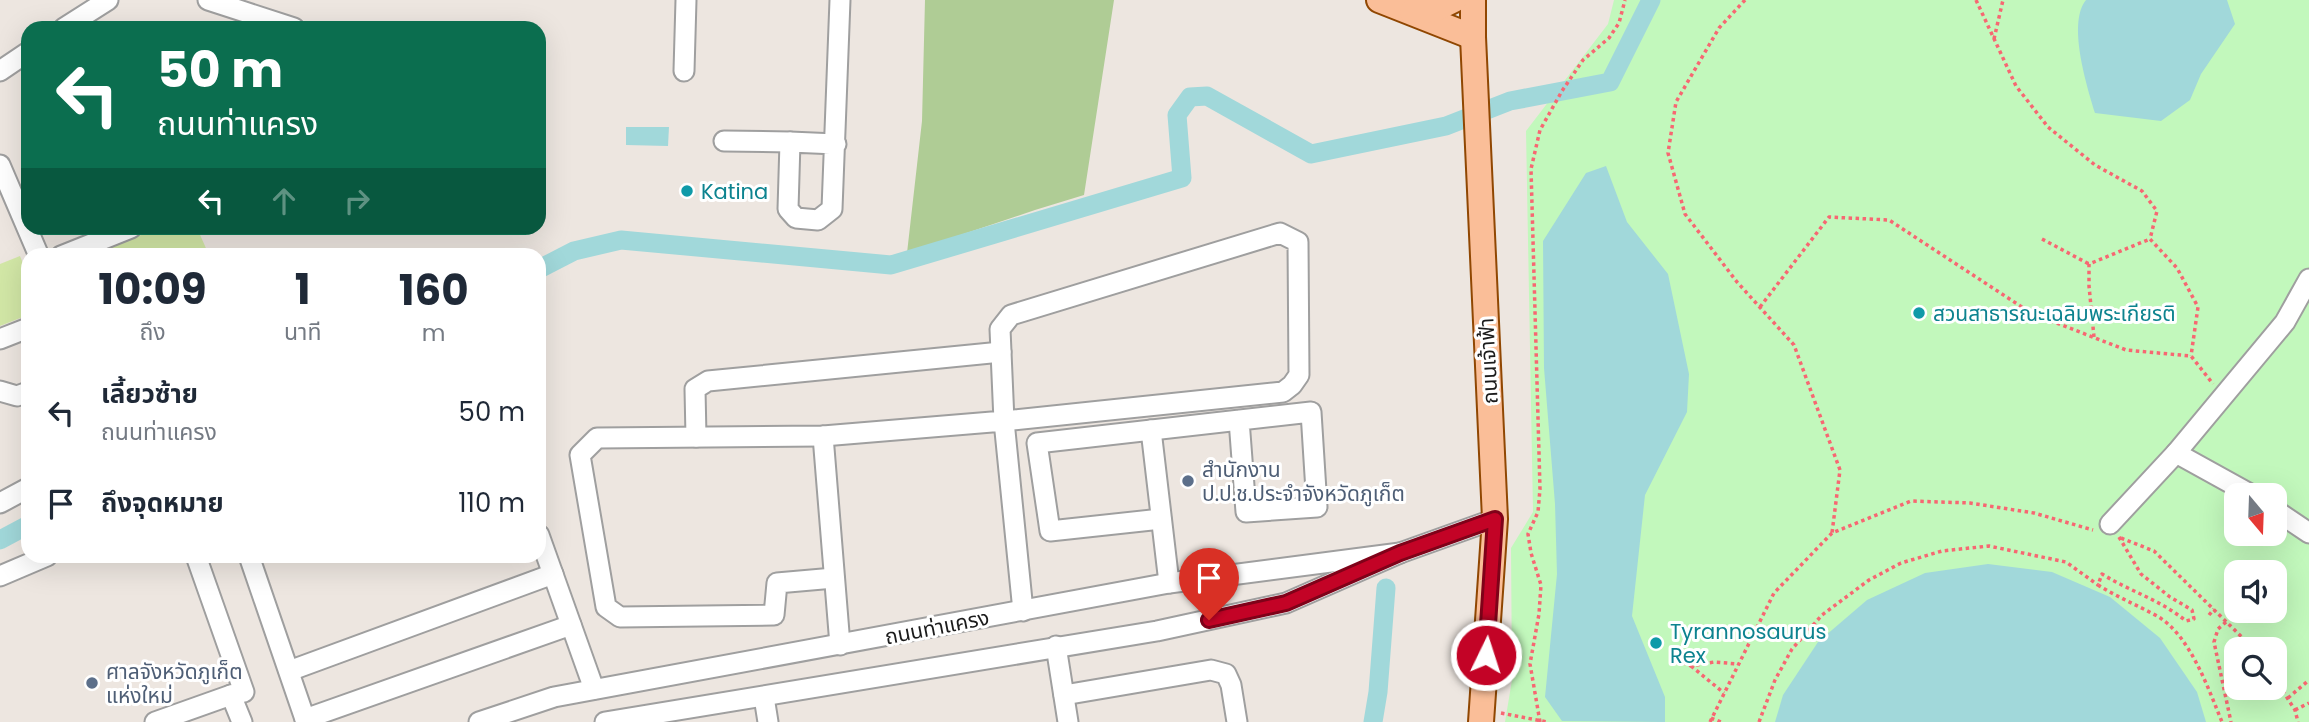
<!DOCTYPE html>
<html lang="th">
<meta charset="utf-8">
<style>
:root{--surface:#fff;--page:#f2f2f3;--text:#1f2937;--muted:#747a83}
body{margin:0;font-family:Poppins,"Noto Sans Thai",sans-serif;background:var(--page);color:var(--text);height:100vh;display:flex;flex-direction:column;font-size:26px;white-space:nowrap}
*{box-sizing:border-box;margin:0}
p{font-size:23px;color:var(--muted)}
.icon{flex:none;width:38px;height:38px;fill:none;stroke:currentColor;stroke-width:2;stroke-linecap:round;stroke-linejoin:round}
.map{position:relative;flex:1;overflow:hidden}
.details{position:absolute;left:21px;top:248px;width:525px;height:315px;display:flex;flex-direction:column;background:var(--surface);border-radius:21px;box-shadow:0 7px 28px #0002}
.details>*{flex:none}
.banner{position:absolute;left:21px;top:21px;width:525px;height:214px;border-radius:21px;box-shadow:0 7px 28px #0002;background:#0b6e4f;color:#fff;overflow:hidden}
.needle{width:46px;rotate:161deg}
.tools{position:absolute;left:2224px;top:483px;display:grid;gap:14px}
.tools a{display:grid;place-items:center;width:63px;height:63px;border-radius:14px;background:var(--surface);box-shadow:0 7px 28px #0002;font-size:35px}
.pin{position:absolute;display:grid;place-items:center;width:60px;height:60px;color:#fff;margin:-72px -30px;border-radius:50% 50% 50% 0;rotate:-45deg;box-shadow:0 0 7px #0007}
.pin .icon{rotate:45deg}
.me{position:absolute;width:77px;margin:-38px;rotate:4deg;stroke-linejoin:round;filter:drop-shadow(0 0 5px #0008)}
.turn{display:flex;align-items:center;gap:24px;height:147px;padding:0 21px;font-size:32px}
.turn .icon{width:91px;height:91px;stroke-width:2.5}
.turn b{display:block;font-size:49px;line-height:60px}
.lanes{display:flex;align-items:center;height:66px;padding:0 21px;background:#0003;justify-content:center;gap:35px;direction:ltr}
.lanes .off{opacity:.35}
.eta{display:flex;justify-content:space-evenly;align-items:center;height:119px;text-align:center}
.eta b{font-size:42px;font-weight:700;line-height:49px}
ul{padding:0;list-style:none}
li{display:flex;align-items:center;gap:21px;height:91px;padding:0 21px}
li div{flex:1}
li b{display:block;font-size:26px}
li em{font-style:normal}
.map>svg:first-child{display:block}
.grass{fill:#d2e7a6}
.forest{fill:#afcc95}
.park{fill:#c2f8bc;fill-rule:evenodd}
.water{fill:#a1d8da}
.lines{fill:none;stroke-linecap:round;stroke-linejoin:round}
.canal{stroke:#a1d8da;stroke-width:19}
.minor-casing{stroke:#9f9f9f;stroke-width:23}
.major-casing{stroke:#904702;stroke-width:28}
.path{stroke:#f76772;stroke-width:3.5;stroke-dasharray:3.5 3.5;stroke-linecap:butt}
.minor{stroke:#fff;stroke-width:19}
.major{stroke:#fabe98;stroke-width:24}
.route-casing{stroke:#7f0219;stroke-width:18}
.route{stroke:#c30326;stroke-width:12}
.culture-dot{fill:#0f9aa8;stroke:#fff;stroke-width:2.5}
.service-dot{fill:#5c6f8a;stroke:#fff;stroke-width:2.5}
.labels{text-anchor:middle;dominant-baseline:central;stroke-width:6;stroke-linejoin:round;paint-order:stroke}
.culture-label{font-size:21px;fill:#0d838f;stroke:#fff;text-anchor:start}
.street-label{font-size:21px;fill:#1b1b1b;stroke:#fff}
.service-label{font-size:21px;fill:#4e5e75;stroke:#fff;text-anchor:start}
</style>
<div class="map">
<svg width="2309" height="722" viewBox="0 0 2309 722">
<rect width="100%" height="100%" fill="#ede6e0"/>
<g class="grass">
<polygon points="159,228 197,228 209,255 90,255"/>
<polygon points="20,256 28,276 28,315 0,326 0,264"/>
</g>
<polygon class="forest" points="925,0 1114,0 1084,195 1035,210 907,253 922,121"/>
<path class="park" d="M1614,0H2309V722H1505L1512,680L1511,548L1533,512L1526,131L1608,24ZM2236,495H2275V534H2236ZM2236,572H2275V611H2236ZM2236,649H2275V688H2236Z"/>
<g class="water">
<path d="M2086,0H2227L2235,24L2201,74L2190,100L2161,121L2095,113C2087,86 2067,23 2086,0Z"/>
<polygon points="626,127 669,127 668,146 626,145"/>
<polygon points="1606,166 1627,222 1668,274 1689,374 1687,412 1645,495 1632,616 1665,697 1665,722 1562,721 1545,697 1557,574 1555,504 1544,368 1543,241 1586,173"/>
<polygon points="1988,564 2052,572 2110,597 2160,638 2197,692 2206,722 1775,722 1783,695 1818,642 1867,600 1925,573"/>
</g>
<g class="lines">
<g class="canal">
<polyline points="539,269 574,251 621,240 891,265 1182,178 1177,115 1190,97 1207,96 1311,154 1446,126 1510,101 1610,82 1651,0"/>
<polyline points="0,540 28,525"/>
<polyline points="1373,722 1378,692 1386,588"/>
</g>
<defs>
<g id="minor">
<polyline points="208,0 294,28"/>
<polyline points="64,28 108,0"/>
<polyline points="0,71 28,52"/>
<polyline points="684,71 686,0"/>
<polyline points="724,141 790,142"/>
<polyline points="836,144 790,142 788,209 796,218 818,220 832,209 840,0"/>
<polyline points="0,165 39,256"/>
<polyline points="61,256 131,228"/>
<polyline points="0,339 28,328"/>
<polyline points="0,391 17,396 28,392"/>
<polyline points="1151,430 1169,583"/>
<polyline points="823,436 840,645"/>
<polyline points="696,437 695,389 708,381 1001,352"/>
<polyline points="2176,453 2252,495"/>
<polyline points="0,503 28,488"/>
<polyline points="2275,510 2309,533"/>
<polyline points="1161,519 1050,531 1037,443 1311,412 1317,507 1246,512 1239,420"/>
<polyline points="2110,524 2176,453 2285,322 2309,279"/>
<polyline points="539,535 594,689"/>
<polyline points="196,556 244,692 231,695 242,722"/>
<polyline points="249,556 306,722"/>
<polyline points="0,576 47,556"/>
<polyline points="834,578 777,583 774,615 620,617 606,607 580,455 597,438 823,436 1004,421 1283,392 1292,385 1299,375 1298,242 1280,233 1011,315 1000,329 1004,421 1023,611"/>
<polyline points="1056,646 1068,722"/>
<polyline points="289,671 553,574"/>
<polyline points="1064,695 1211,670 1226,674 1231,685 1237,722"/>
<polyline points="764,697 768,722"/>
<polyline points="305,719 571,625"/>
<polyline points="155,722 231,695"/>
<polyline points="479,722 554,697 1169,583 1400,553"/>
<polyline points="605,722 1157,631 1286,603 1400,553 1495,519"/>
</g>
<g id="major">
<polyline points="1379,0 1473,37"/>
<polyline points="1473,0 1473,37 1495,519 1481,722"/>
<polyline points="1412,12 1436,9 1454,0"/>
</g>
</defs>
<use href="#minor" class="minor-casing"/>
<use href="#major" class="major-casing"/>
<g class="path">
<polyline points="1745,0 1719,28 1676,102 1668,153 1685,214 1737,282 1794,345 1840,470 1832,533"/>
<polyline points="1976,0 2016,86 2048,127 2095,165 2142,191 2157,211 2150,239 2177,268 2198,307 2191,356"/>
<polyline points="1994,39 2003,0"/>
<polyline points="2042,239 2089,264"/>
<polyline points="1760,307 1829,217 1889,220 2031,313 2126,350 2191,356 2213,384"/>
<polyline points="2094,337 2089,286 2089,264 2150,239"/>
<path d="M2119,537L2141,574L2170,597L2192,610L2194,619L2186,621C2159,599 2131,592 2102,574L2098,585C2117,597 2137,605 2157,616C2190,635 2208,688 2222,722"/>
<polyline points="2121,538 2154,551 2254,649"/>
<polyline points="2209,615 2214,609"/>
<polyline points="2226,622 2218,629 2214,642 2231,722"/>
<polyline points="1670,657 1691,666 1714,662 1738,664"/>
<polyline points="1691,666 1724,693"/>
<polyline points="2275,679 2295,710 2298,722"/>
<polyline points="2288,698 2309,680"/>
<polyline points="2295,710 2309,703"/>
<polyline points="1501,713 1547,722"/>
<polyline points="1711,718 1721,722"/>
<polyline points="1540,722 1530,664 1539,614 1541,585 1531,553 1528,534 1538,512 1540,489 1531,169 1540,130 1562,91 1583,60 1609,38 1619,23 1625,0"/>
<polyline points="1710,722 1774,593 1832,533 1911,501 1970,503 2034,513 2093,530"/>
<polyline points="1759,722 1775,680 1792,649 1822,615 1869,580 1901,563 1942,551 1989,546 2066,562 2098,585"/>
</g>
<use href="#minor" class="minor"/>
<use href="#major" class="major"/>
</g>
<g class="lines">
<defs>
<polyline id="route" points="1209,620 1286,603 1400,553 1495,519 1486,655"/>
</defs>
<use href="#route" class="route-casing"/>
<use href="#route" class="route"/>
</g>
<g class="culture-dot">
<circle cx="687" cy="191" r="7"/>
<circle cx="1919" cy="313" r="7"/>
<circle cx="1656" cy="643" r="7"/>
</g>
<g class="service-dot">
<circle cx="1188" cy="481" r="7"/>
<circle cx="92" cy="683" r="7"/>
</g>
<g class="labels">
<g class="culture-label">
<text x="701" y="191">Katina</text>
<text x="1933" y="313">สวนสาธารณะเฉลิมพระเกียรติ</text>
<text x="1670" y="631">Tyrannosaurus<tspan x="1670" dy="24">Rex</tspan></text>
</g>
<g class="street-label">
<text transform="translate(1488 361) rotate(-93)">ถนนเจ้าฟ้า</text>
<text transform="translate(937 627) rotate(-11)">ถนนท่าแครง</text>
</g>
<g class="service-label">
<text x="1202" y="469">สำนักงาน<tspan x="1202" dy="24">ป.ป.ช.ประจำจังหวัดภูเก็ต</tspan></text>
<text x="106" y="671">ศาลจังหวัดภูเก็ต<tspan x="106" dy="24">แห่งใหม่</tspan></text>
</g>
</g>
</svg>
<div class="tools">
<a><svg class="needle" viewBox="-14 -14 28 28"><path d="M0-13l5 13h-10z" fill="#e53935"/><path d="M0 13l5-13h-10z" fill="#747a83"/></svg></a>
<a><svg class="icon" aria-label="sound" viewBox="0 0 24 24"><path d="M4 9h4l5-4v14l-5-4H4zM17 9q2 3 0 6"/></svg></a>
<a><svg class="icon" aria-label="search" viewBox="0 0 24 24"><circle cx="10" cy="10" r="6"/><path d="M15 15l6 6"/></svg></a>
</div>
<div class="pin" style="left:1209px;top:620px;background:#d93025"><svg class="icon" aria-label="arrive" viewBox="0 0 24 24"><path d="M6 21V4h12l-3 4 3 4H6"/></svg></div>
<svg class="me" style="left:1486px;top:655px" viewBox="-20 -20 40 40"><circle r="17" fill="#c30326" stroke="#fff" stroke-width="3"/><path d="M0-11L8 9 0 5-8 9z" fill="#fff"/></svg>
<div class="banner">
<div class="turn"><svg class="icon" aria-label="left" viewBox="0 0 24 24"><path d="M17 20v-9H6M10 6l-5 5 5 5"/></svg><div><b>50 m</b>ถนนท่าแครง</div></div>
<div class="lanes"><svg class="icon" aria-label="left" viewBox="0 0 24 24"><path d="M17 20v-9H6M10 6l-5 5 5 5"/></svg><svg class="icon off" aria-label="ahead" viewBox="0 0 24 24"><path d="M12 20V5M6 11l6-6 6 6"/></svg><svg class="icon off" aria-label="right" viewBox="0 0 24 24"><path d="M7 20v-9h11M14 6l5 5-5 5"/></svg></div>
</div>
<section class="details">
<div class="eta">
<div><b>10:09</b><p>ถึง</p></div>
<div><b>1</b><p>นาที</p></div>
<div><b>160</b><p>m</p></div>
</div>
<ul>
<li><svg class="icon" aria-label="left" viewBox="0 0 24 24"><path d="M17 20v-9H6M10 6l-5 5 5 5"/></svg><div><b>เลี้ยวซ้าย</b><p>ถนนท่าแครง</p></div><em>50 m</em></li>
<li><svg class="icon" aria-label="arrive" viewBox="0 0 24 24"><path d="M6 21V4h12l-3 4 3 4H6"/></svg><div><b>ถึงจุดหมาย</b></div><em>110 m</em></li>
</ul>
</section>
</div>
